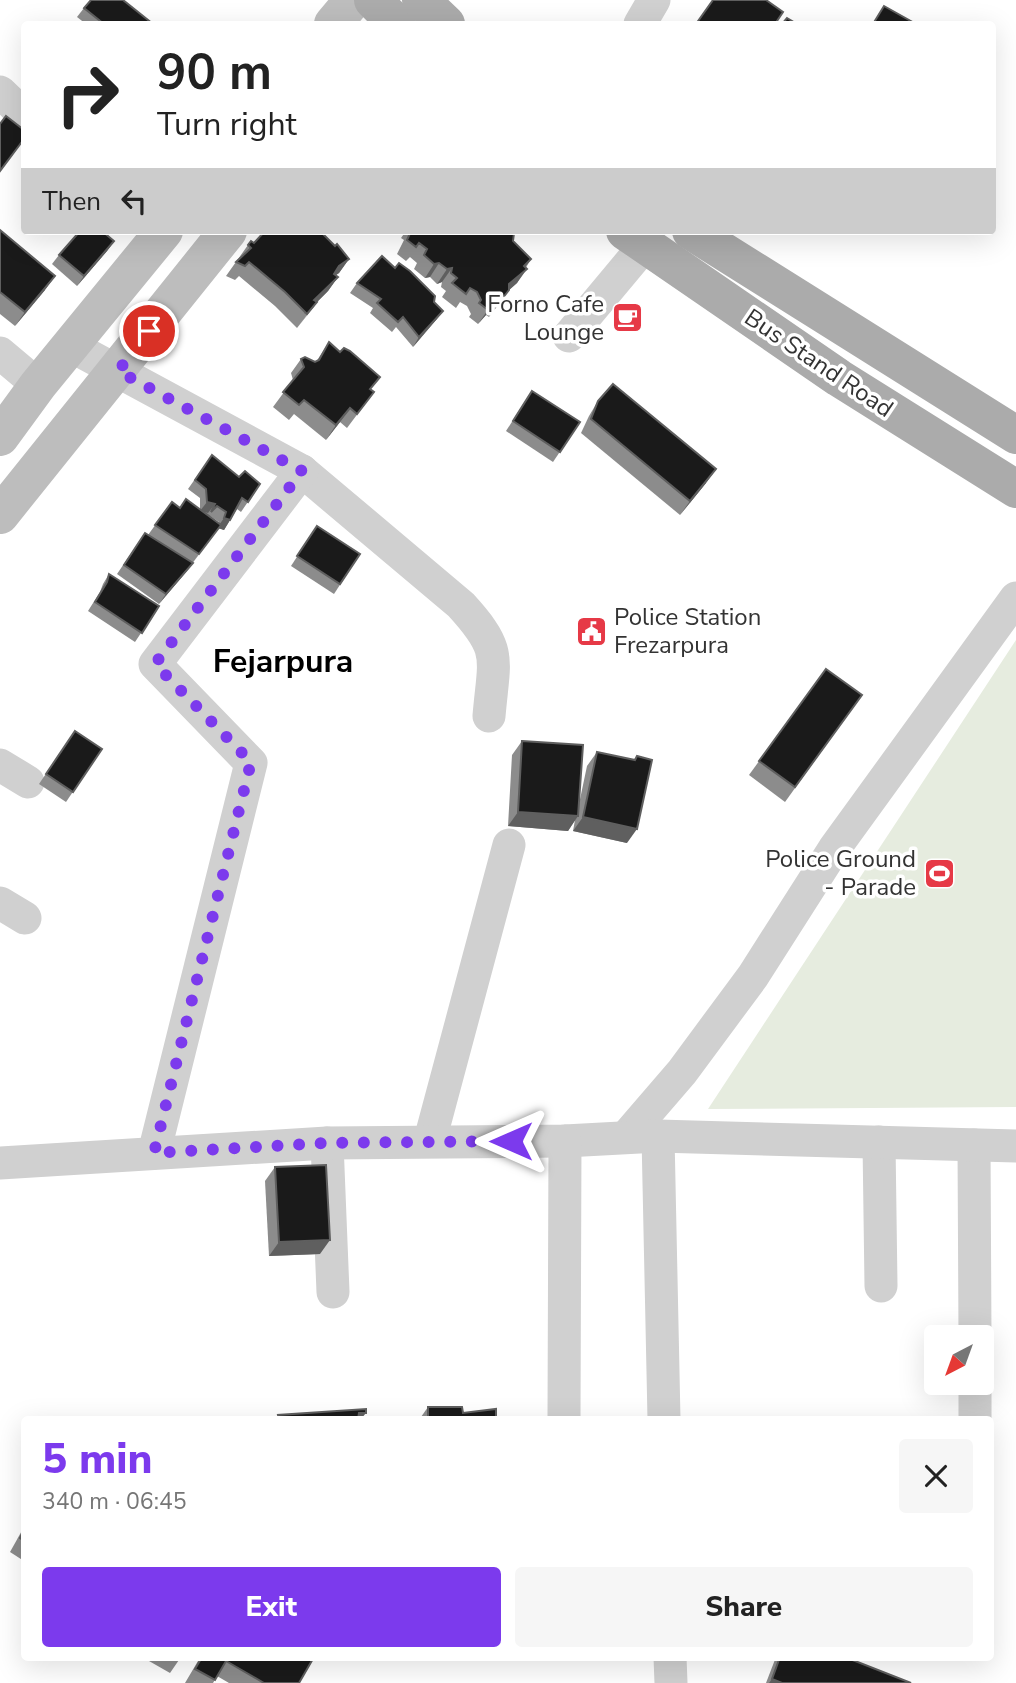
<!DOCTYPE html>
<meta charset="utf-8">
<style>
:root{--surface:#fff;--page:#f6f6f6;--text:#222;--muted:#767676;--accent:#7c3aed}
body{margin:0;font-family:"Nunito Sans",sans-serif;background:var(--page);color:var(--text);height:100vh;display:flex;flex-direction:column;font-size:26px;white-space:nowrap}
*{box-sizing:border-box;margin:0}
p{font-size:23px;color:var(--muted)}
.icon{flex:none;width:38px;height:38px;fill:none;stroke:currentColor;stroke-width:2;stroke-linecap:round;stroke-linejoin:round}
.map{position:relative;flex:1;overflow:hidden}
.side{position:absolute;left:21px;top:1416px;width:973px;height:245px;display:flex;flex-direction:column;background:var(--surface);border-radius:7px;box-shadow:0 7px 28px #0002}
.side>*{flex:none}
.guide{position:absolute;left:21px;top:21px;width:975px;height:214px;border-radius:7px;box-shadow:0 7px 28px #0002;background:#fff;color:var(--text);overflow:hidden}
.needle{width:46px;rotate:221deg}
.controls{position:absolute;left:924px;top:1325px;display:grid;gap:14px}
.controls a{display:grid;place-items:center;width:70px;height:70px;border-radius:7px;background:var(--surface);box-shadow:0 7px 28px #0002;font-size:35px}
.pin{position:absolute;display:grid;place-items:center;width:60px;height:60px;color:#fff;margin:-30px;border:4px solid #fff;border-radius:50%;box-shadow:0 2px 7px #0007}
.me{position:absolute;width:77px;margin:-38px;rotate:270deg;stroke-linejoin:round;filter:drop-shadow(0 0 5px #0008)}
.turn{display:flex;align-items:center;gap:24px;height:147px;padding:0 21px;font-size:32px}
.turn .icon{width:91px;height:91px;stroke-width:2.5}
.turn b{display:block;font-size:49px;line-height:60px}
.then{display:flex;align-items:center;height:66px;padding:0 21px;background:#0003;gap:14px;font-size:26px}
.round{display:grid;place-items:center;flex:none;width:74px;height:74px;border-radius:7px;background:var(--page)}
.head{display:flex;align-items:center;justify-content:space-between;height:119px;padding:0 21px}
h1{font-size:42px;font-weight:800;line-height:52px;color:var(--accent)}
.button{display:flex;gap:14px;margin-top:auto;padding:14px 21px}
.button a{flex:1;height:80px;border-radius:7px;background:var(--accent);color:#fff;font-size:28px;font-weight:800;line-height:80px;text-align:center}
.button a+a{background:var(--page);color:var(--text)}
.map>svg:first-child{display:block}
.green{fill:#e6ecdf}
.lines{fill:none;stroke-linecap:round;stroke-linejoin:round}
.street{stroke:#d0d0d0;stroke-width:33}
.secondary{stroke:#bdbdbd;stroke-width:38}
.primary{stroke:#ababab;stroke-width:38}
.wall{fill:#8c8c8c;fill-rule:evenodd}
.shaded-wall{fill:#5f5f5f}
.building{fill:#1a1a1a;stroke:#5f5f5f;stroke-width:2}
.route{stroke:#7c3aed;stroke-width:12;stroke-dasharray:0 21.6}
.labels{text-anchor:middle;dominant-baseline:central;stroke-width:7;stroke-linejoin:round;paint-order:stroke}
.poi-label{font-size:24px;fill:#333;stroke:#fff;text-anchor:end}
.street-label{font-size:24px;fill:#333;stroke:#fff}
.district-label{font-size:32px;font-weight:bold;fill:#000;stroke:#fff}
</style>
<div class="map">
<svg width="1016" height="1683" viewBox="0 0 1016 1683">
<rect width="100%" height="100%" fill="#fff"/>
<polygon class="green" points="1016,640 1016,1107 708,1109"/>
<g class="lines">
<g class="street">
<polyline points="640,24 654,0"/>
<polyline points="0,92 24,115"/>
<polyline points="569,336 645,245"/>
<path d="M71,346L302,471L461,605C503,651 494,657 489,716"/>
<polyline points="0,353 38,385"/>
<polyline points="0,765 28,782"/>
<polyline points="0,903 25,918"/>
<polyline points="658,1136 664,1419"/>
<polyline points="626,1137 682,1072 753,976 834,849 1016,598"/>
<polyline points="430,1140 509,845"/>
<polyline points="879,1142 881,1286"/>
<polyline points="327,1143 333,1292"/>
<polyline points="974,1145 975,1337"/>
<polyline points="154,1153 251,763 155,664 302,471"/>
<polyline points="0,1163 327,1143 565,1141 658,1136 1016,1146"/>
<polyline points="975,1382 975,1419"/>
<polyline points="564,1419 565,1141"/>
<polyline points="670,1657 671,1683"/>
</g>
<g class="secondary">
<polyline points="333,24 353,0"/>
<polyline points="0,437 38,385 164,231"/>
<polyline points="0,515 228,231"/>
</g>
<g class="primary">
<polyline points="373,0 397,24"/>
<polyline points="421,0 446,24"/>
<polyline points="625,231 839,378 1016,489"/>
<polyline points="691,231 1016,435"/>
</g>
</g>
<g class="wall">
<polygon points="84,8 153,24 86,24 77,17"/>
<polygon points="0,230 45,290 15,326 0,314"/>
<polygon points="406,231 511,231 513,241 531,259 517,283 509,290 499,304 489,317 486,315 478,324 469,317 471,314 467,306 460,302 456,308 442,297 446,291 441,287 442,282 437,284 430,277 425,278 414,269 417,263 410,257 406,261 397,254 404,240 401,238"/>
<polygon points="114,241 107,251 77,286 52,264 59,255"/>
<polygon points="254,243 349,259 339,273 336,275 338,277 328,291 316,303 297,328 275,306 239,276 235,280 226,276 248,245"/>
<polygon points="357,283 434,302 443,311 436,320 413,347 396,327 392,332 370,313 373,308 350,293"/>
<polygon points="329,342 374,392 347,428 340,422 326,440 294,414 289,420 273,407 293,380 291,373 301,359 316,362"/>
<polygon points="526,400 580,422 553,462 506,431"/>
<polygon points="598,401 706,483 680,515 581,433 589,416"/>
<path d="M212,455L239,477L260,484L241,512L237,509L224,530L218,528L186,572L159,604L117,574L145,533L148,535L172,502L180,508L200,509V498L188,489ZM210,516L219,522V524L209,517Z"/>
<polygon points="317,526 360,554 334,594 291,566"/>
<polygon points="109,574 159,606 135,642 88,611 100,592 103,584"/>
<polygon points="826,669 862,695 785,802 749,775"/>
<polygon points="75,731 102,749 66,802 39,784"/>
<polygon points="522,741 579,804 587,766 597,752 627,843 573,831 575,820 568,831 508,826 512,755"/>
<polygon points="275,1167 320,1254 269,1256 265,1181"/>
<polygon points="428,1407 463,1413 496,1419 421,1419 421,1417"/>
<polygon points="24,1527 24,1561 10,1552"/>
<polygon points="142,1657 181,1657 170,1673"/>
<polygon points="192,1657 314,1657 299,1683 229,1683 217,1676 213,1683 185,1683 198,1661"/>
<polygon points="776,1657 845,1657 911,1683 766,1683"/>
</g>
<g class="shaded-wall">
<polygon points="114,241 107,251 77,286 84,276"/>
<polygon points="349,259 339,273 329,280 339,266"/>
<polygon points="531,259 518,276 527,269 517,283 499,299 509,284"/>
<polygon points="439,263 430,277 425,278 434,264"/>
<polygon points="452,268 442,282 437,284 447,269"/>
<polygon points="55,276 45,290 15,326 25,312"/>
<polygon points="338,277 328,291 316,303 297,328 316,304 304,314 314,300"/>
<polygon points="496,301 486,315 478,324 488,310"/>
<polygon points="443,311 436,320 413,347 419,337"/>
<polygon points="350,408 340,422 326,440 336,425"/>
<polygon points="716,469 706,483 680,515 690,501"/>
<polygon points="207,502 215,504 208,513 200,511"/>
<polygon points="224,518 230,520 224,530 218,528 192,564"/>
<polygon points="193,563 186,572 159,604 166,594"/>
<polygon points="518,812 578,816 568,831 508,826"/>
<polygon points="583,817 637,829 627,843 573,831"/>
<polygon points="330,1240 320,1254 269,1256 279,1242"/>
<polygon points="359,1413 366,1413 361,1419 354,1419"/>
<polygon points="772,1679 782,1683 769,1683"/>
</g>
<g class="building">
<polygon points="91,0 123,0 153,24 104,24 84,8"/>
<polygon points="713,0 766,0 783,12 775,24 776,24 696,24"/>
<polygon points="884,6 916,24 873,24"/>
<polygon points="787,18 797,24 782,24"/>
<polygon points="6,116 24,130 24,139 0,171 0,124"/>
<polygon points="0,230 55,276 25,312 0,292"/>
<polygon points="80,231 102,231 114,241 84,276 59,255"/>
<polygon points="265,231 320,231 335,246 337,244 349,259 339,266 334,274 338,277 314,300 317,302 307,314 285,292 249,262 245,266 236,262 251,248 248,245 251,241 254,243"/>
<polygon points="411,231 511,231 514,233 513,241 531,259 524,266 527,269 509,284 509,290 499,303 496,301 488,310 479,303 481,300 477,292 470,288 466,294 452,283 457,278 451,273 452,268 447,269 439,263 434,264 424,255 427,249 419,243 416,247 407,240"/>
<polygon points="382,256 395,268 399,263 410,271 435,296 434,302 443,311 419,337 403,317 398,322 377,303 381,299 357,283"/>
<polygon points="329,342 340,352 344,348 350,351 380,377 370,389 374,392 357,414 350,408 336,425 304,400 299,405 283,392 304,367 301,359 305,357 315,362 319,360"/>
<polygon points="613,384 716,469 690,501 591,419 598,401"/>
<polygon points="532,391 580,422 560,452 513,421"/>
<polygon points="212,455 239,477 245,471 260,484 248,502 242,498 230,520 224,518 226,512 217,506 211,512 215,504 207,502 206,489 195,480"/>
<polygon points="186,499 221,525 199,554 155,525 172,502 180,508"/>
<polygon points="317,526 360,554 340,584 297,556"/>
<polygon points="145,533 193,563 166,594 124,565"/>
<polygon points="109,574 159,606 142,633 95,602 107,582"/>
<polygon points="826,669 862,695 795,787 759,761"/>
<polygon points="75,731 102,749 73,792 46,774"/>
<polygon points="522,741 583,745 578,816 518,812"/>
<polygon points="597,752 635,760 637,756 652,760 637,829 583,817"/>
<polygon points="326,1165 330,1240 279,1242 275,1167"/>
<polygon points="428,1407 462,1407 463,1413 496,1409 496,1419 428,1419"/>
<polygon points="366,1409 366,1413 359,1413 358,1419 279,1419 278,1415"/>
<polygon points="24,1530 24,1541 20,1538"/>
<polygon points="202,1657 314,1657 299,1683 264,1683 226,1661 215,1680 195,1669"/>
<polygon points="780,1657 845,1657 911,1683 782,1683 772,1679"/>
</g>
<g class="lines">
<polyline class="route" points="149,331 118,371 302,471 155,664 251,762 154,1153 327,1143 511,1141"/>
</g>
<defs>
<symbol id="cafe-square" viewBox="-11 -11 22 22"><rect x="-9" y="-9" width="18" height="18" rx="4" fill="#e63946" stroke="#fff"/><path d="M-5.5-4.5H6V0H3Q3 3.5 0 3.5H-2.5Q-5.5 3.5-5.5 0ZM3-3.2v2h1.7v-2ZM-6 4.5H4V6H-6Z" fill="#fff"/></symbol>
<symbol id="civic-square" viewBox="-11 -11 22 22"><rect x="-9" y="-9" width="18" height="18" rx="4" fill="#e63946" stroke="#fff"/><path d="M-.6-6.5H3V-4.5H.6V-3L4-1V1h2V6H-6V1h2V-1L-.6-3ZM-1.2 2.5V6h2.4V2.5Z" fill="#fff"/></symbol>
<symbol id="stadium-square" viewBox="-11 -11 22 22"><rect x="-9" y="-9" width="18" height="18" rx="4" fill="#e63946" stroke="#fff"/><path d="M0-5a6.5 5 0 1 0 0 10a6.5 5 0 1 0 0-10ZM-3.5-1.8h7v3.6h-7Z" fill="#fff"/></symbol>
</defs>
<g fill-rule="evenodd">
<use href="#cafe-square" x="610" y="300" width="35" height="35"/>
<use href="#civic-square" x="574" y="614" width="35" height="35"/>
<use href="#stadium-square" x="922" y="856" width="35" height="35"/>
</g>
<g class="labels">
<g class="poi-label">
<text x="604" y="304">Forno Cafe<tspan x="604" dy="28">Lounge</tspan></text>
<text x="614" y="617" text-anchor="start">Police Station<tspan x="614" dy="28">Frezarpura</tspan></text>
<text x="916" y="859">Police Ground<tspan x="916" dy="28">- Parade</tspan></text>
</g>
<g class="street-label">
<text transform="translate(819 363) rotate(34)">Bus Stand Road</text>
</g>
<g class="district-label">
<text x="283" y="661">Fejarpura</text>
</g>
</g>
</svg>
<div class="controls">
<a><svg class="needle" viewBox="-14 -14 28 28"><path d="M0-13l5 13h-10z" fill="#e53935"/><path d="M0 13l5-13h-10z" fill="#767676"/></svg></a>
</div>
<div class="pin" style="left:149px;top:331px;background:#d93025"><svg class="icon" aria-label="arrive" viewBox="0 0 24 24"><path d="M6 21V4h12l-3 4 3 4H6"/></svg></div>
<svg class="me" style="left:511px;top:1141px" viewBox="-20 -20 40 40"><path d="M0-17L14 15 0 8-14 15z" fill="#7c3aed" stroke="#fff" stroke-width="4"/></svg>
<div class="guide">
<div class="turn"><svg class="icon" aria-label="right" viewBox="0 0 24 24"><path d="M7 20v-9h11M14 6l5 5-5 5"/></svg><div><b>90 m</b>Turn right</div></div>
<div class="then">Then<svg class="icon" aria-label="left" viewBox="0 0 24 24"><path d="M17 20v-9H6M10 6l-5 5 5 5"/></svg></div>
</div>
<section class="side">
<div class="head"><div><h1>5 min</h1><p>340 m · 06:45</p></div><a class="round"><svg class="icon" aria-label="close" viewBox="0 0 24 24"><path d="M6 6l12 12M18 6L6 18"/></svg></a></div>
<div class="button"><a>Exit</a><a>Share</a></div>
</section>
</div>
